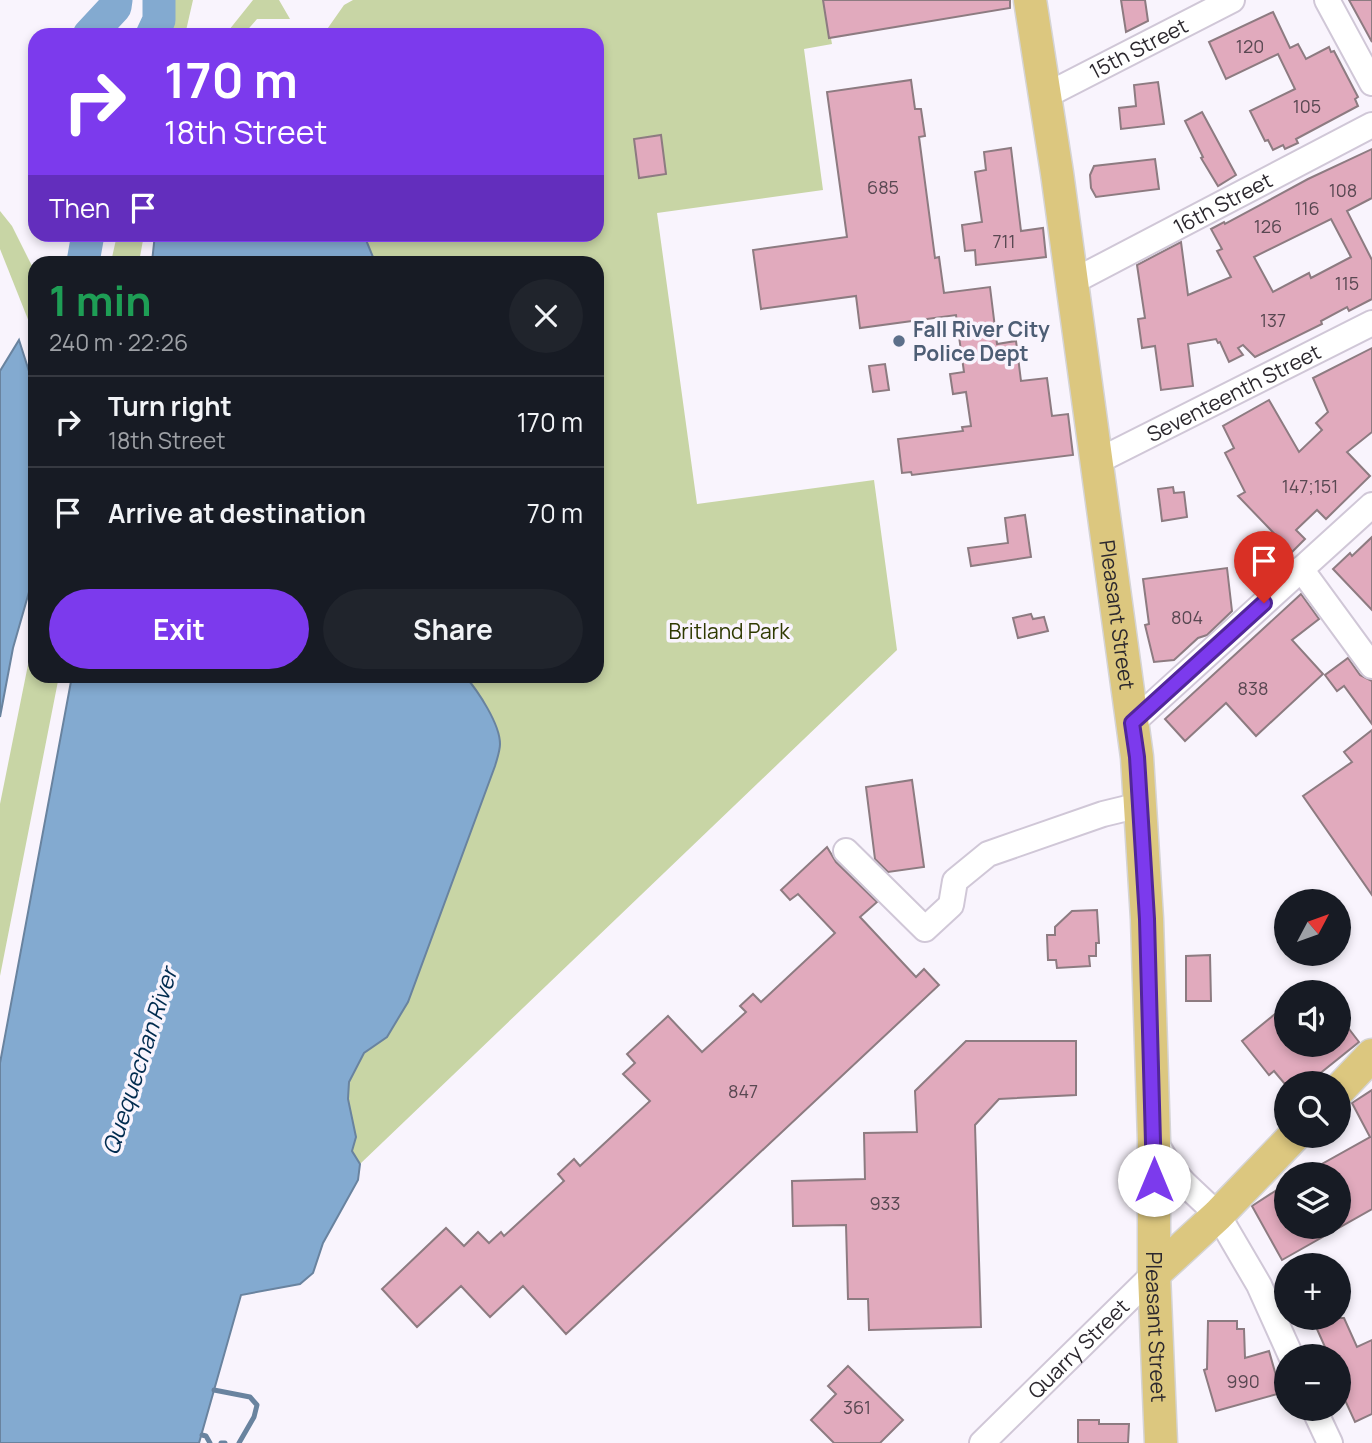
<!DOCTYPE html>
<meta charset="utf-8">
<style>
:root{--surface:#171b24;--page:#20242c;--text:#f1f3f6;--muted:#9ea1a6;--line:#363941;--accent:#7c3aed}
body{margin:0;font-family:Manrope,sans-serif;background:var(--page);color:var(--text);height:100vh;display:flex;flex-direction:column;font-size:26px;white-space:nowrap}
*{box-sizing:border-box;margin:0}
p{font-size:23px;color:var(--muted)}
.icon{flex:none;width:38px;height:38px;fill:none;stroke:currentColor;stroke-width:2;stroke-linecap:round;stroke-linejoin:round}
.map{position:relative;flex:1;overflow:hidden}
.sheet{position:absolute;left:28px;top:256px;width:576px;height:427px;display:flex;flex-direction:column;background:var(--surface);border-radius:21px;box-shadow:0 4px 10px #0003}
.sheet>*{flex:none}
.top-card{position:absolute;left:28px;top:28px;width:576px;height:214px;border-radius:21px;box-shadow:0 4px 10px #0003;background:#7c3aed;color:#fff;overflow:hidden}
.needle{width:46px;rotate:49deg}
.tools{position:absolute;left:1274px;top:889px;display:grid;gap:14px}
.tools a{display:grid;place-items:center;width:77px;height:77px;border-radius:50%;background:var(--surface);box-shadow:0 4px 10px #0003;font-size:35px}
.pin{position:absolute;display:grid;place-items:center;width:60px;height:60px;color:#fff;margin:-72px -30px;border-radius:50% 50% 50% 0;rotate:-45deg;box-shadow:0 0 7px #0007}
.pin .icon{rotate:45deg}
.me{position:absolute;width:77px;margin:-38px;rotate:0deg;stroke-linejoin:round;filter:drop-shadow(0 0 5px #0008)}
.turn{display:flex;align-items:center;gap:24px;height:147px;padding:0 21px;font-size:32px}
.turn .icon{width:91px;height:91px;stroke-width:2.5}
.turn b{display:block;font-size:49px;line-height:60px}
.then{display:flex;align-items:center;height:66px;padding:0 21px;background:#0003;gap:14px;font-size:26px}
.round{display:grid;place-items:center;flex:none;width:74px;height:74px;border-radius:37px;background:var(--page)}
.summary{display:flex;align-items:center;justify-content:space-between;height:119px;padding:0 21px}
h1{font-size:42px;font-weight:700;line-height:52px;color:#1e9e55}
.cta{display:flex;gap:14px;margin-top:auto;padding:14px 21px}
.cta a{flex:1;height:80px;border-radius:42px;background:var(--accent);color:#fff;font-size:28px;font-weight:700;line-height:80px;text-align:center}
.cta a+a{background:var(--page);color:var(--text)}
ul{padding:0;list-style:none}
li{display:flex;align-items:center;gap:21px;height:91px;padding:0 21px;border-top:2px solid var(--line)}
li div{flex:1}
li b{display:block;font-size:26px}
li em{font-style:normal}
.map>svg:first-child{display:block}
.green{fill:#c8d5a5}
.water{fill:#83aad0;stroke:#69839f;stroke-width:2}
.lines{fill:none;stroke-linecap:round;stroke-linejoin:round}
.stream{stroke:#69839f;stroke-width:5}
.river{stroke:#83aad0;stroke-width:33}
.building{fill:#e1aabd;stroke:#8d7b81;stroke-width:2;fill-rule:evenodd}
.minor-casing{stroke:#d0c7d7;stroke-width:28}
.major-casing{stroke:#d5d4d5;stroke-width:35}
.minor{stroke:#fff;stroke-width:24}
.major{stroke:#dcc77f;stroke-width:32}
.route-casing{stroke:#51269a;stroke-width:18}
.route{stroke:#7c3aed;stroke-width:12}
.service-dot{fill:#5c6f8a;stroke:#f9f4fd;stroke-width:2.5}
.labels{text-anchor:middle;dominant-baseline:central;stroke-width:7;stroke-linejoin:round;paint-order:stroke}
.number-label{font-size:18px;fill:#594852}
.street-label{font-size:21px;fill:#2c282e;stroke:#f9f4fd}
.service-label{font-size:21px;font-weight:bold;fill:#4e5e75;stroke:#f9f4fd;text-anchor:start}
.park-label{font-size:21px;fill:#2e3900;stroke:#f9f4fd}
.water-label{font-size:23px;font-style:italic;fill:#002b4f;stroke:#f9f4fd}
</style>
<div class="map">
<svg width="1372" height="1443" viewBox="0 0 1372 1443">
<rect width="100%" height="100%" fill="#f9f4fd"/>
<g class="green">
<polygon points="162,0 193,0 185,35 156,35"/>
<polygon points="253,0 279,0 290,19 257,19 243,35 225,35"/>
<path d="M353,0H824L832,44L804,49L823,190L657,213L697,504L874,480L897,650L360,1164L352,1151L356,1137L348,1099L349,1083L364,1053L387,1037L408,1002L495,766C497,759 500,751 500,744C500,723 478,691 465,676H597V262H375L364,235L597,234V35H323L344,5Z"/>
<polygon points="0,211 12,226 35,272 35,337 0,249"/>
<polygon points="117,235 144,235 139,262 111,262"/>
<polygon points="35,630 35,676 59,676 0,976 0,804"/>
</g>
<g class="water">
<polygon points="155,234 364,235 375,262 152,262"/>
<polygon points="19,340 35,390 35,571 13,648 0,717 0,371"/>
<path d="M72,676H465C478,691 500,724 500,744C500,751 497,759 495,766L408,1002L387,1037L364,1053L349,1082L348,1099L356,1137L352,1151L360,1164L358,1180L323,1243L313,1273L300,1284L241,1295L199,1443H0V1063Z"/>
</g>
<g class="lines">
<g class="stream">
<polyline points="214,1390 250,1397 257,1405 254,1417 239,1443"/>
<polyline points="202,1435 206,1436 210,1443"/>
<polyline points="221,1443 225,1443"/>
</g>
<g class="river">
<polyline points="89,35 115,7 116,0"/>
<polyline points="152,35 159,20 159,0"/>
<polyline points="83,262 88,234"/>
</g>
</g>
<g class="building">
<polygon points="823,0 1010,0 1010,8 829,38"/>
<polygon points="1121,0 1145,0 1148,21 1126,32"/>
<polygon points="1349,0 1372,0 1372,42"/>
<polygon points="1273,12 1290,48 1298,44 1306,59 1329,47 1331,52 1334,51 1358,97 1355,99 1358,106 1296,139 1298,143 1285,149 1283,145 1273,150 1268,140 1265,141 1250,111 1295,89 1278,54 1226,79 1209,42"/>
<polygon points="911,80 915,109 921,109 925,136 919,137 935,258 939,257 944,293 990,287 997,344 1016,341 1021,381 1047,378 1052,416 1068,414 1073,455 912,475 911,472 902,473 898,439 963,431 962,427 971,426 966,392 953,394 950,374 964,372 956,315 860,328 856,296 761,309 753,250 847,237 827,92"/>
<polygon points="1158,82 1164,124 1121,129 1119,108 1136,106 1134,85"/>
<polygon points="1202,112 1236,175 1218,186 1201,158 1203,157 1185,121"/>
<polygon points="661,135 666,174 639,178 634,139"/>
<polygon points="1011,148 1021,231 1043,228 1046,257 976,265 975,250 965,251 962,225 982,222 975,172 986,170 984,152"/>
<path d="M1372,149V198L1347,211L1372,260V299L1349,311L1347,307L1321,321L1322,324L1255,357L1243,345L1238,348L1243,355L1229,362L1220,342L1218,343L1216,339L1188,344L1193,386L1161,390L1155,346L1142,348L1138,319L1145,318L1137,265L1181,242L1188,295L1231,277L1217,251L1222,249L1211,229L1224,222L1225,224L1308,179ZM1331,219L1351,257L1311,278L1309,273L1273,292L1254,257Z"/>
<polygon points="1155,159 1159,189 1096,197 1091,188 1090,175 1094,166"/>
<polygon points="1372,348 1372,432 1347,452 1370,476 1326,519 1317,510 1296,530 1305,539 1292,552 1238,496 1245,492 1225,453 1234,448 1223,426 1269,400 1299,452 1322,430 1316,423 1328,412 1313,378"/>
<polygon points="885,364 889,390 873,392 869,366"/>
<polygon points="1173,487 1174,493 1184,492 1187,517 1162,521 1158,489"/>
<polygon points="1025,515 1031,557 971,566 968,548 1008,543 1005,518"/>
<polygon points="1372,537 1372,610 1333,569 1350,553 1352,556"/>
<polygon points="1227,568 1232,611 1207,635 1198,638 1174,660 1154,662 1145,625 1149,624 1143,579"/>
<polygon points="1301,594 1319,619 1292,640 1323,674 1256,736 1226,703 1185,741 1165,719"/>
<polygon points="1031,614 1033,619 1044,617 1048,631 1018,638 1013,618"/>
<polygon points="1348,658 1360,675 1372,681 1372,724 1344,686 1337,691 1325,675"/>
<polygon points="1372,730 1372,895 1303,796 1352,762 1344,752"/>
<polygon points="912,780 924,867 888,872 875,859 866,787"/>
<polygon points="827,847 836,862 877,902 860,917 916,977 924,969 939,985 566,1334 523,1286 490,1317 461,1286 417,1327 382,1289 446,1228 464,1246 478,1232 489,1243 501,1232 504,1236 564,1181 558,1174 574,1159 580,1166 650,1101 623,1074 635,1063 627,1054 668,1016 702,1052 746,1012 740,1006 753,994 761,1002 835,933 798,894 790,900 781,890"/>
<polygon points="1097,910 1099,943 1096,943 1096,956 1089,956 1090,966 1057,968 1056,960 1048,960 1047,935 1055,935 1055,927 1072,911"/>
<polygon points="1210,955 1211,1001 1186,1001 1186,956"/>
<polygon points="1286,1005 1286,1045 1339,1045 1339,1016 1359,1042 1308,1083 1284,1083 1274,1071 1269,1075 1242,1041"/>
<polygon points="966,1041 1076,1041 1076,1095 999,1099 975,1125 981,1327 869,1330 868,1299 848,1299 846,1225 793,1226 792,1181 865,1179 864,1133 917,1132 915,1091"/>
<polygon points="1372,1090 1372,1209 1282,1260 1252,1206 1286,1184 1286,1227 1339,1227 1339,1174 1304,1174 1370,1137 1352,1103"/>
<polygon points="1312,1318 1344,1318 1357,1347 1372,1340 1372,1414 1355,1422 1339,1387 1339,1356 1329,1356"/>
<polygon points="1208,1321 1237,1321 1237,1329 1244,1329 1245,1358 1269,1351 1281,1393 1216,1411 1204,1370 1207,1369"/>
<polygon points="848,1366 903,1420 880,1443 834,1443 811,1420 836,1394 828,1386"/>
<polygon points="1078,1420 1099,1420 1099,1424 1129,1424 1128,1443 1078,1443"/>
</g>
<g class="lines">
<defs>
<g id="minor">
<polyline points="1327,0 1372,83"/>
<path id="s1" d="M1045,96L1232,0"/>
<path id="s2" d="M1072,282L1372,125"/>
<path id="s3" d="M1096,462L1372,323"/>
<polyline points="1301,569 1372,666"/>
<polyline points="1132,723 1372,505"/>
<polyline points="846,851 925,929 951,905 955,881 988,854 1103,814 1140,805"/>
<polyline points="1154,1140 1170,1167 1184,1183 1218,1215 1259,1285 1291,1356"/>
<polyline points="1314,1409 1330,1443"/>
<path id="s4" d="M982,1443L1154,1274"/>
</g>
<g id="major">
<path id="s5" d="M1030,0L1057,173L1137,757L1147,919L1154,1140V1274L1161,1443"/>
<polyline points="1339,1090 1372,1055"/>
<polyline points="1154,1274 1218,1215 1294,1136"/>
</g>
</defs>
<use href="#minor" class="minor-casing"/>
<use href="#major" class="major-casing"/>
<use href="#minor" class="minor"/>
<use href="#major" class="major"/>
</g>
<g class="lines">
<defs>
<polyline id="route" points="1154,1180 1147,919 1137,757 1132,723 1264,603"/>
</defs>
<use href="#route" class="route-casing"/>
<use href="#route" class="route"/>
</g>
<circle class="service-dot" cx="899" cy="341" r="7"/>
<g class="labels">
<g class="number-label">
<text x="1250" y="46">120</text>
<text x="1307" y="106">105</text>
<text x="883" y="187">685</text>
<text x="1343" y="190">108</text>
<text x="1307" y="208">116</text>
<text x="1268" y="226">126</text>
<text x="1004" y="241">711</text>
<text x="1347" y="283">115</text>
<text x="1273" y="320">137</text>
<text x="1310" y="486">147;151</text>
<text x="1187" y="617">804</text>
<text x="1253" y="688">838</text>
<text x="743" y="1091">847</text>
<text x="885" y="1203">933</text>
<text x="1243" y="1381">990</text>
<text x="857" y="1407">361</text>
</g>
<g class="street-label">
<text stroke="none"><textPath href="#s1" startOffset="105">15th Street</textPath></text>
<text stroke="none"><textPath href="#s2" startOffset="170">16th Street</textPath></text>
<text stroke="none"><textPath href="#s3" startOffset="154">Seventeenth Street</textPath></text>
<text stroke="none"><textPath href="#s5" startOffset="621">Pleasant Street</textPath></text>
<text stroke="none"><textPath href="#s5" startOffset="1335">Pleasant Street</textPath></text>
<text stroke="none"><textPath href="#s4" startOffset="135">Quarry Street</textPath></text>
</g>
<g class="service-label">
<text x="913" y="329">Fall River City<tspan x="913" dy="24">Police Dept</tspan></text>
</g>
<g class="park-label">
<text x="729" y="631">Britland Park</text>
</g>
<g class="water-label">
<text transform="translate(139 1061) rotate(-72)">Quequechan River</text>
</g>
</g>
</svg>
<div class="tools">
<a><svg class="needle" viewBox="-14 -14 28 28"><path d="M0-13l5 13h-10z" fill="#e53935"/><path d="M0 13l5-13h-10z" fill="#9ea1a6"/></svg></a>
<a><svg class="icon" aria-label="sound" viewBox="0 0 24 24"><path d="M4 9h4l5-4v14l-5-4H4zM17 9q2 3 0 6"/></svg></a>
<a><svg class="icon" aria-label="search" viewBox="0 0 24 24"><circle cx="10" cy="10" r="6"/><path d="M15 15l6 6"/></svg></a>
<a><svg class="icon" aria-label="layers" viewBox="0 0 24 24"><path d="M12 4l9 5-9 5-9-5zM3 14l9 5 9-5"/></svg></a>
<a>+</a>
<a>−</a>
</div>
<div class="pin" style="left:1264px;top:603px;background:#d93025"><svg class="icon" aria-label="arrive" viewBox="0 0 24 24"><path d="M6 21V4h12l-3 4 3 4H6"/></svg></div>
<svg class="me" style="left:1154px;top:1180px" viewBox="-20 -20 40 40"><circle r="19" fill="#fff"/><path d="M0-13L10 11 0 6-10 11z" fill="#7c3aed"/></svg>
<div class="top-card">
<div class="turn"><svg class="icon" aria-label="right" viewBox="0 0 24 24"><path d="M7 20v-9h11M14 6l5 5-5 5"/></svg><div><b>170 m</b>18th Street</div></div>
<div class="then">Then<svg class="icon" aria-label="arrive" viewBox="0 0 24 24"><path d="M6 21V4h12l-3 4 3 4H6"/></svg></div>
</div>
<section class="sheet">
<div class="summary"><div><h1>1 min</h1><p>240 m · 22:26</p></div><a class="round"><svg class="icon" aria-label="close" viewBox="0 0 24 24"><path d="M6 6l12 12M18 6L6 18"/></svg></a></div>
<ul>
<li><svg class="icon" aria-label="right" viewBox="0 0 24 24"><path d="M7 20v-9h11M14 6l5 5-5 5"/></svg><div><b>Turn right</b><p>18th Street</p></div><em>170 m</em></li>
<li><svg class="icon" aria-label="arrive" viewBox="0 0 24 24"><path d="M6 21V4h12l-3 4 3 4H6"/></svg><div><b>Arrive at destination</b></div><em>70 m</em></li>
</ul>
<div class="cta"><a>Exit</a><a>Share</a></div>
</section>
</div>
